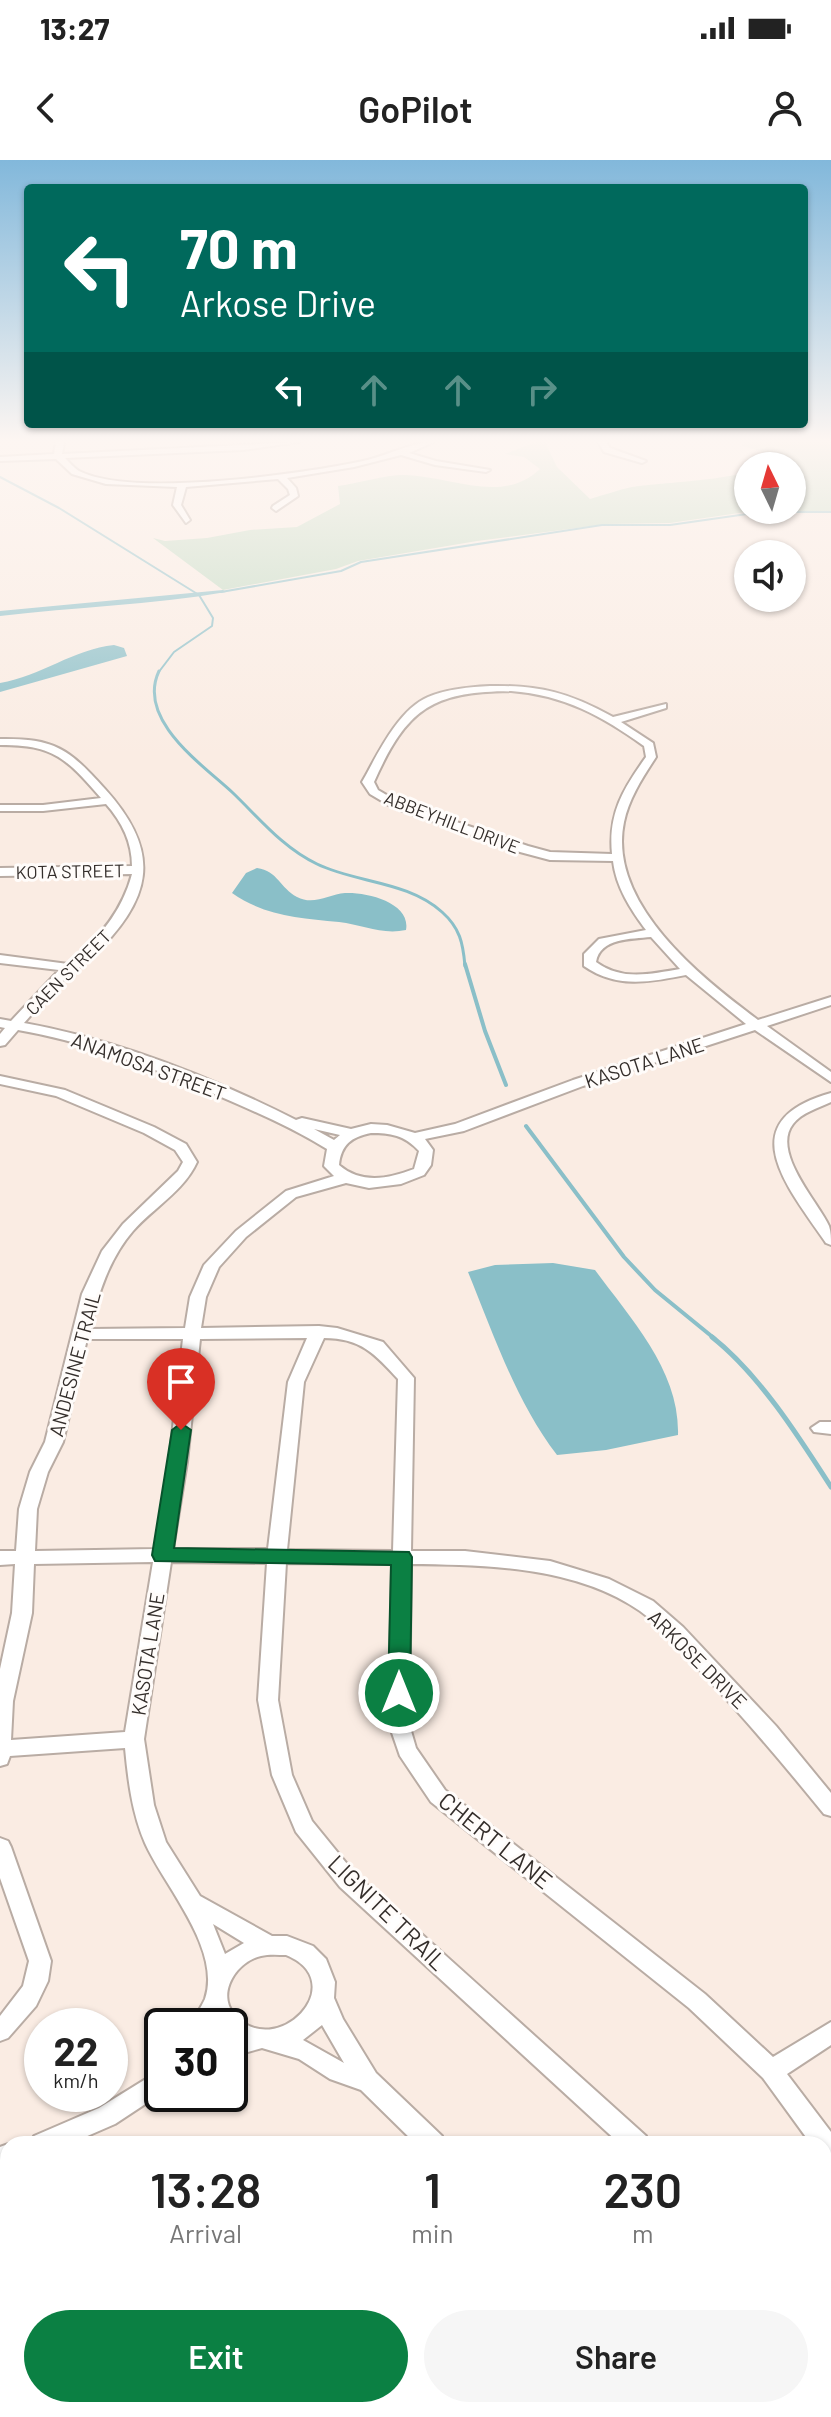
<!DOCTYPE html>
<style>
:root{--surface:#fff;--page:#f6f6f6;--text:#222;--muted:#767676;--accent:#0b8043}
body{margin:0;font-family:Barlow,sans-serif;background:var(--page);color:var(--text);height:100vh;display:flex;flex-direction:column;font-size:30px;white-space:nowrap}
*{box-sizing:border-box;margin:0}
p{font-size:26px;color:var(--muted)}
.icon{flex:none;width:44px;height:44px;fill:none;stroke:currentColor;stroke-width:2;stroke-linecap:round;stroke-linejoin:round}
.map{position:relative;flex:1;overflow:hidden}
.panel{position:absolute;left:0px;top:1976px;width:832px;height:282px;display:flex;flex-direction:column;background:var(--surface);border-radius:24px 24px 0 0;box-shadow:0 2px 6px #0004}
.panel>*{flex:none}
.banner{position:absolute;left:24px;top:24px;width:784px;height:244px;border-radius:8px;box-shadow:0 2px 6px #0004;background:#00695c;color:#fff;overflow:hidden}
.needle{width:52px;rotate:355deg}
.buttons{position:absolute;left:734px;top:292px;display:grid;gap:16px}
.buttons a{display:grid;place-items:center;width:72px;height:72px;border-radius:50%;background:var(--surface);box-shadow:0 2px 6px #0004;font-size:40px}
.speed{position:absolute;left:24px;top:1848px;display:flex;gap:16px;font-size:40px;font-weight:700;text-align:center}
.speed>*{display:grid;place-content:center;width:104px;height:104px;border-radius:50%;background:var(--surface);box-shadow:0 2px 6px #0004;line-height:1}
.speed small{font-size:20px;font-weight:400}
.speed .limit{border:4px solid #111;border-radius:12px;background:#fff;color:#111}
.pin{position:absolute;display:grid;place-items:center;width:68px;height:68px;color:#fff;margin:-82px -34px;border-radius:50% 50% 50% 0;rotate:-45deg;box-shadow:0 0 8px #0007}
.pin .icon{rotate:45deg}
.me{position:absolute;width:88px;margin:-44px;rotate:0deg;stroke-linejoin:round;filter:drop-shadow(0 0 6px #0008)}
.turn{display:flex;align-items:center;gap:28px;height:168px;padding:0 24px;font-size:36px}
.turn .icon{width:104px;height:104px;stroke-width:2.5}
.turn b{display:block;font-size:56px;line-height:68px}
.lanes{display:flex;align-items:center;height:76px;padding:0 24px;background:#0003;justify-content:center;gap:40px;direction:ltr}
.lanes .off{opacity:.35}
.eta{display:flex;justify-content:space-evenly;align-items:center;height:136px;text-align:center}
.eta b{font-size:48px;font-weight:600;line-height:56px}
.cta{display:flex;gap:16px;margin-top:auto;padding:16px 24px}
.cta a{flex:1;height:92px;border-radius:48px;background:var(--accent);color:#fff;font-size:32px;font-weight:600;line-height:92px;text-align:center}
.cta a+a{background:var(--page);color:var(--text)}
.status{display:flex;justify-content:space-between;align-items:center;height:56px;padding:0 40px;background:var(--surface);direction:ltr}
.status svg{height:22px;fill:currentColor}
header{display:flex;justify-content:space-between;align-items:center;height:104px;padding:0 24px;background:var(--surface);font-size:36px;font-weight:600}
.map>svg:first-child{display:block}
.green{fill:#c0dac2}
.water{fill:#8abfc8}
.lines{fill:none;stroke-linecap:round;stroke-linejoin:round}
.stream-far3{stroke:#8abfc8;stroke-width:2}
.stream-far2{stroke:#8abfc8;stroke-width:3}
.stream-far1{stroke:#8abfc8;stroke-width:4}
.stream{stroke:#8abfc8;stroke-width:5}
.street-casing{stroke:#b9aca4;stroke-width:4}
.street{fill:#fff;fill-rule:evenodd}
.route{fill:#0b8043;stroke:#07532c;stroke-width:2}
.labels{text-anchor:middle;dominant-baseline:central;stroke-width:6;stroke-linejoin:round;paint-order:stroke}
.far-street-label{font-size:18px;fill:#342e2b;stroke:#fffcfa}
.street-label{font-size:20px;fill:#342e2b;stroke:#fffcfa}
.near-street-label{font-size:24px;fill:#342e2b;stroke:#fffcfa}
</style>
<div class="status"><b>13:27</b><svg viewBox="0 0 49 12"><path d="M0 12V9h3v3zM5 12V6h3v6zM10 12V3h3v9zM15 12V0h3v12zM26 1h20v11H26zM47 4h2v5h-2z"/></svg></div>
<header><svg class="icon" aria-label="back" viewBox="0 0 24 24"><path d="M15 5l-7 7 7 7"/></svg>GoPilot<svg class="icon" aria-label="person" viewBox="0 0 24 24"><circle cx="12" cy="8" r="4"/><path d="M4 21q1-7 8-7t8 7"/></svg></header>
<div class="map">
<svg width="831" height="2257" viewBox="0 0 831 2257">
<rect width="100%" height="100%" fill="#faece3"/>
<path class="green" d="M536,282H545L557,307L590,339C604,335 618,330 632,327C656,323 734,320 748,310V350H792V306H754L771,294L742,286V282H831V351L746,352L670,363L607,364L477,381L358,401L336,409L223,430L153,378L165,381L207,378L250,370L297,367L340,344L338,326C360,323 383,315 405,315C450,316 503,345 540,309L524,297L505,294Z"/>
<g class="water">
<path d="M223,430L226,432C151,445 74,447 0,456V451Z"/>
<path d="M114,485L124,488L127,496L0,532V523C41,516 74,489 114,485Z"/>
<path d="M257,708C278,711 280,728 297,737C314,746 329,734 345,733C368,732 411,743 406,770C382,775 363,765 339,762C299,758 265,756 232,733L246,713Z"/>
<path d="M553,1103L595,1110C631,1159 680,1211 678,1275L606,1290L557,1295C516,1242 493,1173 468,1112L495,1105Z"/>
</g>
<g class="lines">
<g class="stream-far3">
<polyline points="0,317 59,348 199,435 213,458 212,466 174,492 158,513"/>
<polyline points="221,432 341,411 361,402 602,365 670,365 761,352 831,352"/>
</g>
<path class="stream-far2" d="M159,511C136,560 203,605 233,633C259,658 283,688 317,704C356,723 408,721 442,752C460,768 463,783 465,806"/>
<g class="stream-far1">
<polyline points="465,804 485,871 506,925"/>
<polyline points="526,966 624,1097 655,1130 715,1179"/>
</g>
<path class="stream" d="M712,1177C759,1214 799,1277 831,1327"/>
<defs>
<g id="street">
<path d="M56,282H64L62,294L299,282L243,290L65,298C69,302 74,308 79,311C132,338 303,314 363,301C387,296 411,282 434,282L409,293L436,301L490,310L486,312L435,305L401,295L354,307L287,318L296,328L298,336L276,351L272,348L273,346L290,335L288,329L278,319L186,327L181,345L190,360L186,363L173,345L177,327L106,324L72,314L56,299L0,301V297L54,294Z"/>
<polygon points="598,282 606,282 610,288 646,301 642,303 604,292"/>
<path d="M490,526C540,525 570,533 613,557L666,544V548L621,562L653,583L656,597C643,617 629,638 624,662C607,744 702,818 758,860L831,837V845L767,866L831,912V922L755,870L583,926L464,971L425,979L433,990L431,1005L424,1015L401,1024L369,1028L346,1023L296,1037L246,1077L219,1107L206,1137L201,1168L319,1166L337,1168L383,1182L414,1218L411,1391H465L550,1401L609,1419L653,1441L683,1467L776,1566L831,1633V1656L824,1654C785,1606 746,1560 705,1516C684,1494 665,1469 640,1451C575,1406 486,1405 411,1404L409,1564L416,1588L445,1630L705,1834L773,1897L831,1862V1885L787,1914L831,1972V2002L824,2000V1984H811L763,1918L689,1848L431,1642L400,1596L389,1564L392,1404L286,1403L278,1540L292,1615L312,1661L356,1715L646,1976L649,1984H620L340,1727L296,1672L272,1615L258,1540L267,1403L171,1402L144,1579L154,1645L166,1682L200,1736L272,1776H287L313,1786L326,1799L335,1822L334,1838L343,1859L376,1913L442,1976L445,1984H416L361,1930L330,1919L299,1899L262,1888L230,1897V1866H216L215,1864L213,1866H190C194,1857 201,1848 205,1839C222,1789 164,1726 145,1683C132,1653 128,1620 125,1588L10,1596L7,1604L0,1606V1509L12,1453L15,1404L0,1405V1391H16L19,1349L30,1312L45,1282L82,1134L102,1091L123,1064L178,1011L183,1002L175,990L144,973L56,936L0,924V916L65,930L154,967L186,984L197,1002C184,1031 153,1048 133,1071C109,1099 98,1134 90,1169L185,1168L190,1137L204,1105L236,1071L286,1031L334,1016L324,1006L327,989C288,965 247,948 205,930C145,905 83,881 18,870L5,885L0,886V874L5,868L0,867V859L11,861L59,810L0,803V795L68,804C98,780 122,752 132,714L0,716V708L132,706C132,682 122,662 106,644L43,651H0V645H43L101,638C66,598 54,585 0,585V579C55,578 69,589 105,629C163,693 153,739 90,799C79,808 67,816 57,826C45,837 35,851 24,863C118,880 211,917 296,960L302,958L351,969L371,964L387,965L415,973L455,964L573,920L746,864L686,815C650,822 617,829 584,806V794L599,779L646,770C631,750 616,727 613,701L550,700L520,692L392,647L370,634L362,622L366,615C380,589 400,549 428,537C447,529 469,527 490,526ZM511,531C564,535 602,556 644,586L646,597C623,629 608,654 612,694L550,692L528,686L400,643L378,630L374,622C407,548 432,532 511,531ZM651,777L680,809C650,814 622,821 596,802C600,778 631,779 651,777ZM314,969L340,975L334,980ZM371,973C390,973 405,975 419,991L414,1009C388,1019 361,1024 339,1005C341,985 351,977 371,973ZM307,1178L288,1222L268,1389H173L187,1302L200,1179ZM324,1178C361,1178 375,1194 398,1219L393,1391L287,1390L304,1222ZM87,1179H183L169,1302L155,1389L35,1391L37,1349L48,1312L63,1282ZM153,1402L125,1572L11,1580L13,1541L32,1453L34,1404ZM213,1764L244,1783L225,1794ZM286,1795C354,1823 275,1903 234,1854C216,1833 237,1801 261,1796C269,1794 278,1795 286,1795ZM322,1865L344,1903L303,1880Z"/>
<path d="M831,933V942C818,948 801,953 793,964C771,992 818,1042 829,1066C831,1072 831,1078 831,1085L826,1083C787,1026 730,961 831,933Z"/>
<polygon points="820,1262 831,1262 831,1274 814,1272 811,1268"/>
<polygon points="0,1678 8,1681 11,1687 51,1801 48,1821 36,1846 8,1878 0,1881 0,1856 23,1826 29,1801 0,1718"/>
<polygon points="162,1909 162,1933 115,1964 69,1984 31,1984 34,1976 99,1948"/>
<polygon points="8,1984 8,2006 0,2009 0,1987"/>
<polygon points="8,2212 8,2238 0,2239 0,2213"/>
<polygon points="123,2250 150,2250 153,2257 126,2257"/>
<polygon points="325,2250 351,2250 353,2257 327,2257"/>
<polygon points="569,2250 595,2250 597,2257 571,2257"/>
<polygon points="758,2250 784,2250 786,2257 760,2257"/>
</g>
</defs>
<use href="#street" class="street-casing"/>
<use href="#street" class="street"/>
</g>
<linearGradient id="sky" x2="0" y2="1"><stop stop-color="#82b8db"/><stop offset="0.47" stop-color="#fdf6f2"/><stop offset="1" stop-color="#fdf6f2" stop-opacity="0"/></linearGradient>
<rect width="831" height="598" fill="url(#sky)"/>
<polygon class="route" points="181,1263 191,1270 174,1388 409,1392 412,1397 410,1533 407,1539 399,1542 391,1539 388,1533 391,1405 155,1401 152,1395 172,1270"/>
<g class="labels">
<g class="far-street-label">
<text transform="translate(452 662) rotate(21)">ABBEYHILL DRIVE</text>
<text transform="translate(70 711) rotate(-1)">KOTA STREET</text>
<text transform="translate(68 812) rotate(-45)">CAEN STREET</text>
</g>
<g class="street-label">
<text transform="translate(644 902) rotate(-18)">KASOTA LANE</text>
<text transform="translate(149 906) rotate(20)">ANAMOSA STREET</text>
<text transform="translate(74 1204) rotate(-75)">ANDESINE TRAIL</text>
<text transform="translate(147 1494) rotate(-81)">KASOTA LANE</text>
<text transform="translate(698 1499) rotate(45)">ARKOSE DRIVE</text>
</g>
<g class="near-street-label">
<text transform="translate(496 1680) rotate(39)">CHERT LANE</text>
<text transform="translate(388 1752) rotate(44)">LIGNITE TRAIL</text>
</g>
</g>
</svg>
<div class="buttons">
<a><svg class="needle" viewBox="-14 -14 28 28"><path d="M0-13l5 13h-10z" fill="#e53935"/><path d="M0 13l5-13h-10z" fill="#767676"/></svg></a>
<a><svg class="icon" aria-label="sound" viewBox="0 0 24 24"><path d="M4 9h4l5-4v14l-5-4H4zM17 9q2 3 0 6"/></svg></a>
</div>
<div class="speed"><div>22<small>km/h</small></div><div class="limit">30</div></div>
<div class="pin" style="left:181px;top:1270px;background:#d93025"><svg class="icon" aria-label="arrive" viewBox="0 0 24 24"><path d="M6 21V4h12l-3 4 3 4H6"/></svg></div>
<svg class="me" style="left:399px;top:1533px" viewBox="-20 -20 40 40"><circle r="17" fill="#0b8043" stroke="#fff" stroke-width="3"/><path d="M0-11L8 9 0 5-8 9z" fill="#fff"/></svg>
<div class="banner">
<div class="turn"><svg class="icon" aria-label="left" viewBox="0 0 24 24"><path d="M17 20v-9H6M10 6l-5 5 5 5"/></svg><div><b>70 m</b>Arkose Drive</div></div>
<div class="lanes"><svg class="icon" aria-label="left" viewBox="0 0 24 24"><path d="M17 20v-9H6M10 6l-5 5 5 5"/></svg><svg class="icon off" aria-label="ahead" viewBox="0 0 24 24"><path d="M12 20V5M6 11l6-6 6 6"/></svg><svg class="icon off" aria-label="ahead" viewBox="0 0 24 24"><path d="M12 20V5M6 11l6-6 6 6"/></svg><svg class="icon off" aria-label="right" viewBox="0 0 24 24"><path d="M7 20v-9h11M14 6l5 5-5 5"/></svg></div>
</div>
<section class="panel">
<div class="eta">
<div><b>13:28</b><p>Arrival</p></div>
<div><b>1</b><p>min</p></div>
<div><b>230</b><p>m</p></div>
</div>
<div class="cta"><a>Exit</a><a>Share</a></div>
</section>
</div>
